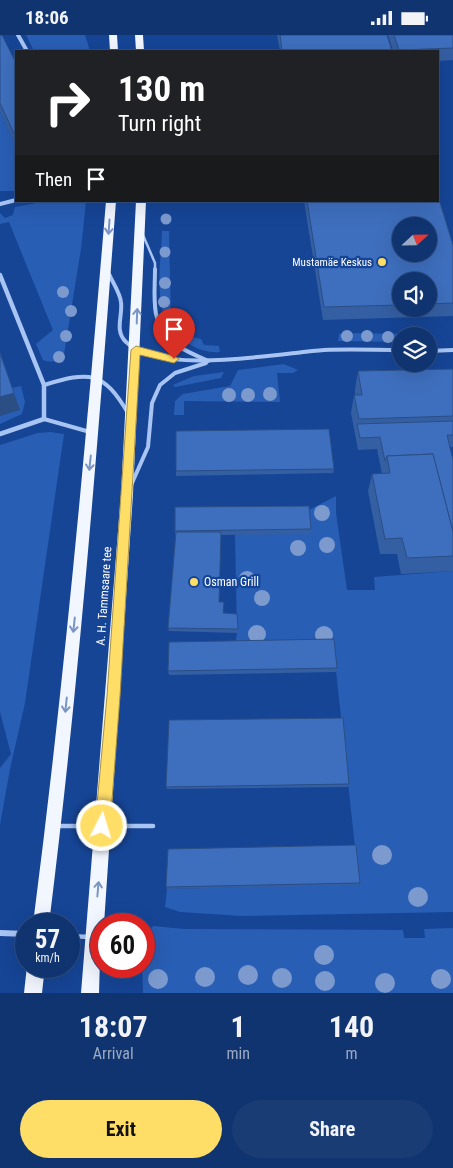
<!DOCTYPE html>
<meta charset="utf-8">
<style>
:root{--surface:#103470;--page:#193c75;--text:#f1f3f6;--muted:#9caac3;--line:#304f83;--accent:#ffde68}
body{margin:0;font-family:"Roboto Condensed",sans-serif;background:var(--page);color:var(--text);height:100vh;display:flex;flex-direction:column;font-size:19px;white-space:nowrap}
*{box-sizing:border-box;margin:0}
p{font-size:16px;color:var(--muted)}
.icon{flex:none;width:28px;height:28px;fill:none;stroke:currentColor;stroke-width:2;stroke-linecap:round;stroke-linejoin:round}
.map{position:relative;height:958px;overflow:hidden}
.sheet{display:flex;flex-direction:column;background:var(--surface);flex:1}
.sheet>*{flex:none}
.banner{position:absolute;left:15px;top:15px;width:424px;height:152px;border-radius:0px;box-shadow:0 5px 20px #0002,0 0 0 1px var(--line);background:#202124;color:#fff;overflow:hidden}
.needle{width:32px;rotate:68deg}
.controls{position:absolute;left:392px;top:182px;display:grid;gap:10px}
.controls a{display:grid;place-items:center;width:45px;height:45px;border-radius:50%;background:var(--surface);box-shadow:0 5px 20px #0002,0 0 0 1px var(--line);font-size:25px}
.speed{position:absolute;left:15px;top:878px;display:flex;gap:10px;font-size:25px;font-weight:700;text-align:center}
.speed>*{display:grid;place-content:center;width:65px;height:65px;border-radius:50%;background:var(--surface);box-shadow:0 5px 20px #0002,0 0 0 1px var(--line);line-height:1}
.speed small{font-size:12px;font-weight:400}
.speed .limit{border:8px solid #d22;background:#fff;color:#111}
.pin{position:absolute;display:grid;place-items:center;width:42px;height:42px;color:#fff;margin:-51px -21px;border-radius:50% 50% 50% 0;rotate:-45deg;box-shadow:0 0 5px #0007}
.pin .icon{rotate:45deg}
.me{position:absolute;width:55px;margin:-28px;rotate:5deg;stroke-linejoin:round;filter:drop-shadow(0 0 4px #0008)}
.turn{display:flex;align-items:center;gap:18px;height:105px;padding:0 20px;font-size:22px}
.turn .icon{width:65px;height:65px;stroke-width:2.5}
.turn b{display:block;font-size:35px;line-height:42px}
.then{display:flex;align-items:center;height:48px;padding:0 20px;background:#0003;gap:10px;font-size:19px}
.eta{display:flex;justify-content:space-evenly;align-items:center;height:85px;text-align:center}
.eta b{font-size:30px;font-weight:700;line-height:35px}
.cta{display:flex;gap:10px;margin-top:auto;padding:10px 20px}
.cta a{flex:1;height:58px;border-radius:30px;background:var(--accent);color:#111;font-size:20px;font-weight:700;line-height:58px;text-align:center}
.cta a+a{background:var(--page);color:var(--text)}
.status{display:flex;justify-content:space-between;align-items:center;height:35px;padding:0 25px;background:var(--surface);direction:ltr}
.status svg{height:14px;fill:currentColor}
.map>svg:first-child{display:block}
.green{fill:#295eb5}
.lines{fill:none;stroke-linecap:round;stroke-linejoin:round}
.lane-far2{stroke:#a8c4f2;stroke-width:2.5}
.lane-far1{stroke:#a8c4f2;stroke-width:4}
.lane{stroke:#a8c4f2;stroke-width:4.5}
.street-far2{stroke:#a8c4f2;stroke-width:4}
.street-far1{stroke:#a8c4f2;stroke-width:4.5}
.street{stroke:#a8c4f2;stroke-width:6}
.primary{fill:#f2f6ff;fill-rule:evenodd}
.tree{fill:#7c9ace}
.wall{fill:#355fa3;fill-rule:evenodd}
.shaded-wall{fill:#2b4e85}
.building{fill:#3e6fbe;stroke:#2b4e85;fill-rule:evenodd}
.oneway{stroke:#7995c5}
.route{fill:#ffde68;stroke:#a69044}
.poi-dot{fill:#ffde68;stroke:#164596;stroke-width:2}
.labels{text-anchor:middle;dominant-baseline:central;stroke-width:4.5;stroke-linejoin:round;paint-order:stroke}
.far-poi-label{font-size:11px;fill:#fff;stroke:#164596;text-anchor:end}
.poi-label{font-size:12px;fill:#fff;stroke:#164596;text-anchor:start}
.street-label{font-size:12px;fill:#fff;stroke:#164596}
</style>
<div class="status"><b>18:06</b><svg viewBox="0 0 49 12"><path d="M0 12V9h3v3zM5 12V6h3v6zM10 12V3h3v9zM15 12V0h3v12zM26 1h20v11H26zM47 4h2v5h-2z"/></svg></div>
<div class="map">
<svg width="453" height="958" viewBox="0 0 453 958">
<rect width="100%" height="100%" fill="#164596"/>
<g class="green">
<polygon points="26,0 85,0 90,16 34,16"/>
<polygon points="0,77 16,112 16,156 0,156"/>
<path d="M48,166H86L81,214L64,319C58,327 52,328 43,325L36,309L53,295L9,187L0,189V178L5,183L13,180L15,172Z"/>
<path d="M162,196H169L171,283C179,294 187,302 201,304L204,310L219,311L220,317C210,318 199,315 191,310C148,291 161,235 162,196Z"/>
<polygon points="344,298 413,299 419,301 401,301 401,307 338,306 339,299"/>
<polygon points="284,329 298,335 293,338 277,338 280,367 184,366 184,380 174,380 175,366 183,359 230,351 238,335"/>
<polygon points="224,337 221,343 175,352 173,350 194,341"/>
<polygon points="21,351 25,367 22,379 0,389 0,381 12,353"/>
<polygon points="50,397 64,399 25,668 10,734 0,790 0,733 11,719 0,677 0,410 38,398"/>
<polygon points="336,461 336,478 347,555 375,555 374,542 453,536 453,877 242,881 180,877 165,872 167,854 359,849 333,608 235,610 237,598 235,499 309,475"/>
<path d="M153,891L184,894L403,895L404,903H425L424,894L453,893V958H143C143,938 138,906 153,891Z"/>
</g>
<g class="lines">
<polyline class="lane-far2" points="143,200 155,228 155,235"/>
<g class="lane-far1">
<path d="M155,234C155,259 150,287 170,305C179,314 196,320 208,326"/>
<path d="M109,239C113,248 120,258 121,267C123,281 114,295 126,307C158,341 281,318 324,315C350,314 376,315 401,315"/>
<polyline points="429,316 453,315"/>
<path d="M44,350C90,336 103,336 128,378"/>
<polyline points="44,384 90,397"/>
<polyline points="132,448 148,412 152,368 160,350 175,338 206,328"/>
</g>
<g class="lane">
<polyline points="57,791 98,791"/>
<polyline points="107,791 153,791"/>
<polyline points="69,901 89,902"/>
</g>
<g class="street-far2">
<polyline points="18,0 27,16"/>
<polyline points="0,169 16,165"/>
</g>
<polyline class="street-far1" points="0,240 44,350 44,384 0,399"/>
<polyline class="street" points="0,898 26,899"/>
<g class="primary">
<polygon points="109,0 117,0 118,16 110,16"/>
<polygon points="135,0 143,0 144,16 136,16"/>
<path d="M106,166H116C98,407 79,649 49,889H33C64,649 86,407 106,166Z"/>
<polygon points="136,166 146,166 133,459 104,889 101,889 99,958 81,958 121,459"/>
<polygon points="27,931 45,931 42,958 24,958"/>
</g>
</g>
<g class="tree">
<circle cx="166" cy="184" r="5.5"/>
<circle cx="165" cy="217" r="5.5"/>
<circle cx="165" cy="248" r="6"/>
<circle cx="63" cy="257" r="6"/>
<circle cx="164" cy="267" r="6"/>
<circle cx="71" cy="276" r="6"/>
<circle cx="66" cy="301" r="6"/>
<circle cx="347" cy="301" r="6"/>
<circle cx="367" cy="301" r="6"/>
<circle cx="388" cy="302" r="6"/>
<circle cx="59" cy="322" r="6"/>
<circle cx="270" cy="359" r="7"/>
<circle cx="229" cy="360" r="7"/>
<circle cx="248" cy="360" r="7"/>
<circle cx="322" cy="478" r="8"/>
<circle cx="327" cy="510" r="8"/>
<circle cx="298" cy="513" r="8"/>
<circle cx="247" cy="544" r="8"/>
<circle cx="262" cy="563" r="8"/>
<circle cx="257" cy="599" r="9"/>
<circle cx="324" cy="600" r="9"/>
<circle cx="382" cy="820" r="10"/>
<circle cx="418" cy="862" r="10"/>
<circle cx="324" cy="920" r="10"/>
<circle cx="248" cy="940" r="10"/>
<circle cx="205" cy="942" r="10"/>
<circle cx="282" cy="943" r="10"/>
<circle cx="158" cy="944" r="10"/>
<circle cx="441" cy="944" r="10"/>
<circle cx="325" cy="946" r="10"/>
<circle cx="385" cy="948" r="10"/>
</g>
<g class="wall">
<polygon points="0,0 16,28 16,112 0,77"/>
<polygon points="277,0 387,0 392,16 280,16"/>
<polygon points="388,0 453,0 453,25 438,26 438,16 393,16"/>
<path d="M304,166H438L453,210V281L323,285ZM401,246H429V274H401Z"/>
<polygon points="453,334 453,412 450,412 453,425 453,536 401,539 397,519 380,519 368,456 372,439 382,439 377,414 358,415 351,378 354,360 355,360 355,354 358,336"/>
<polygon points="334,434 333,438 176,441 176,436"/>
<polygon points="311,494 310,499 221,500 219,567 224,578 237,579 237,598 169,596 168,593 176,500 175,500 175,496"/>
<polygon points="337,633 336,637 169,640 168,636"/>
<polygon points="349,749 348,752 167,754 166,752"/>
<polygon points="360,848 359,850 167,854 166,852"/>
</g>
<polygon class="shaded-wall" points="14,358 20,375 0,381 0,362"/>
<g class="building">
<polygon points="0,0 2,0 16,28 16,103 0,68"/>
<polygon points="280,0 387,0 392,16 282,16"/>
<polygon points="394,0 453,0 453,13 399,15"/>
<path d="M438,161L453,210V268L429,269V246H401V270L324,272L307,166H438ZM401,191H429V219H401Z"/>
<polygon points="0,318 14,358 0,362"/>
<polygon points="453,334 453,381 359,384 354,360 362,360 358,336"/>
<polygon points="453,386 453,400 447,400 453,425 453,497 433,419 387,421 385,426 380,402 360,403 357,389"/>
<polygon points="329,394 334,434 176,436 176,396"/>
<polygon points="433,419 453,497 453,521 407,523 402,503 385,504 372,439 390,438 387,421"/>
<polygon points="309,471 311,494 175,496 175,472"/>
<polygon points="176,497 221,497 219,567 224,567 223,578 237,579 238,594 168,593"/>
<polygon points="334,604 337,633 168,636 169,607"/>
<polygon points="343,683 349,749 166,752 169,685"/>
<polygon points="356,810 360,848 166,852 168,814"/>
</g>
<defs><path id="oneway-shaft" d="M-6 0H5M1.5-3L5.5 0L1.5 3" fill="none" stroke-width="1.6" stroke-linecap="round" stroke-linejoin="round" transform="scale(1.25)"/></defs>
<g class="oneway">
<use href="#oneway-shaft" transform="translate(109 192) rotate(94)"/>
<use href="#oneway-shaft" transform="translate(137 281) rotate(-88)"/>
<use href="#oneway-shaft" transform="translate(90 428) rotate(96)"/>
<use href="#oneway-shaft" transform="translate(74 590) rotate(96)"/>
<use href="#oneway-shaft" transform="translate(66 670) rotate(96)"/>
<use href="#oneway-shaft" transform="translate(98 854) rotate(-85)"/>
</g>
<polygon class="route" points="136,311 174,321 179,324 174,328 140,320 120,661 110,791 107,796 102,799 97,796 95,791 107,661 131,315"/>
<g class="poi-dot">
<circle cx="382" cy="227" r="5"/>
<circle cx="194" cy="547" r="5"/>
</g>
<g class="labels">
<g class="far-poi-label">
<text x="372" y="227">Mustamäe Keskus</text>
</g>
<g class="poi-label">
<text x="204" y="547">Osman Grill</text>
</g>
<g class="street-label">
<text transform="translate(104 561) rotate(-86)">A. H. Tammsaare tee</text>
</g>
</g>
</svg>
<div class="controls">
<a><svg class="needle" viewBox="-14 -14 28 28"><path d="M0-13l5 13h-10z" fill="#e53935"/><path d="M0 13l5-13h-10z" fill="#9caac3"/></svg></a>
<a><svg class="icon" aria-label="sound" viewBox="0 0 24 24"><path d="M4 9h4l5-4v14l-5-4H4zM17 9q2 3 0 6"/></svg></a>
<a><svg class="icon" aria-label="layers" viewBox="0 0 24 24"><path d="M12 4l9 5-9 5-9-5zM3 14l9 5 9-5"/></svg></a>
</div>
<div class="speed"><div>57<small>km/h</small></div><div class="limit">60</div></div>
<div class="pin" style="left:174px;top:324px;background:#d93025"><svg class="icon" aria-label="arrive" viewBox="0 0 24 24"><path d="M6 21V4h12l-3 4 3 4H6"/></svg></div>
<svg class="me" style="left:102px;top:791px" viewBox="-20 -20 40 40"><circle r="17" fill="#ffde68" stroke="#fff" stroke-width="3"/><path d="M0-11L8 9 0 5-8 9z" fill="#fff"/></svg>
<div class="banner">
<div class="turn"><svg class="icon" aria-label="right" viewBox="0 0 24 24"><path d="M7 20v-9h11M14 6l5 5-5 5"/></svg><div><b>130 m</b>Turn right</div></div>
<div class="then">Then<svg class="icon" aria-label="arrive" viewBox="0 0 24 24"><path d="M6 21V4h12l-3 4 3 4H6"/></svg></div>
</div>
</div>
<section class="sheet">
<div class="eta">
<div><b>18:07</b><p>Arrival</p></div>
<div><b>1</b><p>min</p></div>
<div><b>140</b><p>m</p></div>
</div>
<div class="cta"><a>Exit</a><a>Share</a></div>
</section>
